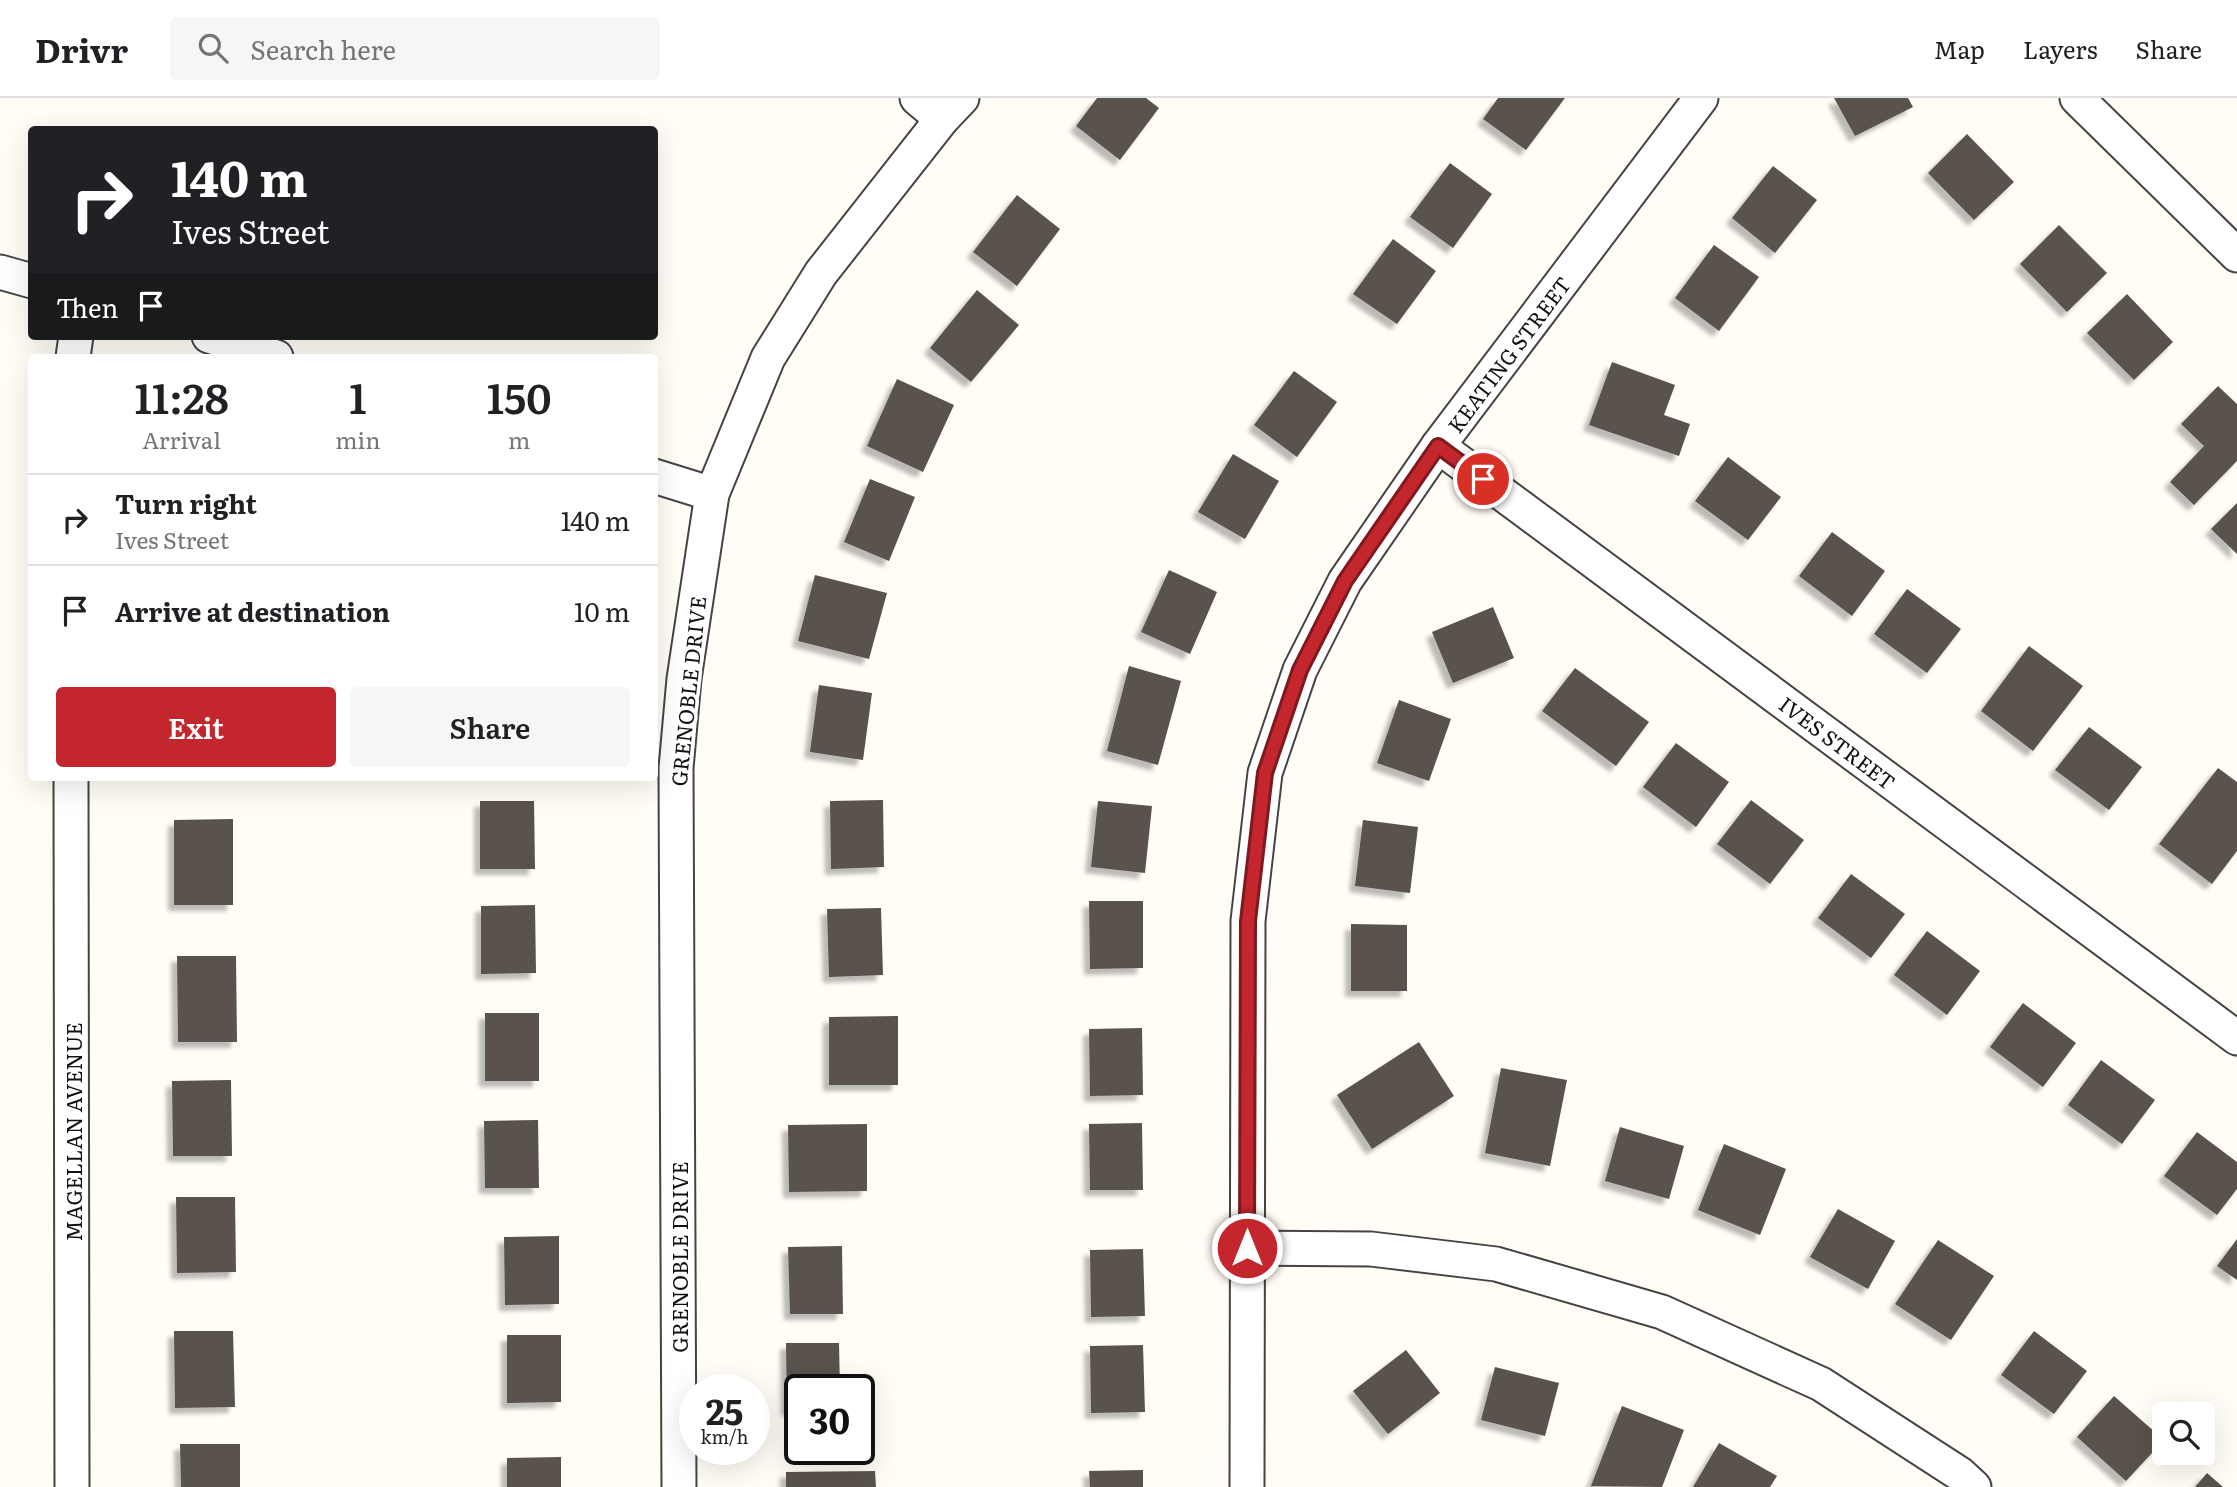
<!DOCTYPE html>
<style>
:root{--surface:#fff;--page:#f6f6f6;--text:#202124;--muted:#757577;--line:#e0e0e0;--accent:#c4262e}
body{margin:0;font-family:Literata,serif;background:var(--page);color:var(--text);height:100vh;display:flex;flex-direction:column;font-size:26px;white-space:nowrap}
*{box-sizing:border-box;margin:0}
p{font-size:23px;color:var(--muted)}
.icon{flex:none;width:38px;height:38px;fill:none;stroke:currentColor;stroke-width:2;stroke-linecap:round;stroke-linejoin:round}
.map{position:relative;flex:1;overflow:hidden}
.sheet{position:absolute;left:28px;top:256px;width:630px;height:427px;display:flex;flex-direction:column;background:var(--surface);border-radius:7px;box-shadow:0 7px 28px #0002}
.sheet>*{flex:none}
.banner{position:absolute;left:28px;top:28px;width:630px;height:214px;border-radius:7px;box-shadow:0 7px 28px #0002;background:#202124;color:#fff;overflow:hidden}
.fabs{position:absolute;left:2152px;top:1304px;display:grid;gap:14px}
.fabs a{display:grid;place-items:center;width:63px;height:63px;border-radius:7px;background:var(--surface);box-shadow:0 7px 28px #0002;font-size:35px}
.speed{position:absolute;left:679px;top:1276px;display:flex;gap:14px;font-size:35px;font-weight:700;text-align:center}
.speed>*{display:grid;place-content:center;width:91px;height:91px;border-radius:50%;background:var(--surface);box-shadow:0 7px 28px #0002;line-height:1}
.speed small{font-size:18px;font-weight:400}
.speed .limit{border:4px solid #111;border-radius:10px;background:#fff;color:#111}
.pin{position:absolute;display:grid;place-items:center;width:60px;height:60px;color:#fff;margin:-30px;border:4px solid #fff;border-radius:50%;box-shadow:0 2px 7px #0007}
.me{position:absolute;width:77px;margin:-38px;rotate:0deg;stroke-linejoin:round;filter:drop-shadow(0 0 5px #0008)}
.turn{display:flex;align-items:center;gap:24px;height:147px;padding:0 28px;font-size:32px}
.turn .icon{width:91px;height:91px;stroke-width:2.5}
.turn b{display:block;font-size:49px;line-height:60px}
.then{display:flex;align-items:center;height:66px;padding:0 28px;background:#0003;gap:14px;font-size:26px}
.eta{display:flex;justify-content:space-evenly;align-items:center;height:119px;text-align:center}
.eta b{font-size:42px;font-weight:600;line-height:49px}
.primary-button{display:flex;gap:14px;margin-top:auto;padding:14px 28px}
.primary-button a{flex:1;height:80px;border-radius:7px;background:var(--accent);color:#fff;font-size:28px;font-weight:600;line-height:80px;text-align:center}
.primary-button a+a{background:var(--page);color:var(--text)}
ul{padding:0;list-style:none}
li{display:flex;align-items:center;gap:21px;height:91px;padding:0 28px;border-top:2px solid var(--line)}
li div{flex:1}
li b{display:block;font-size:26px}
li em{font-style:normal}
header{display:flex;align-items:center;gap:42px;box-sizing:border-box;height:98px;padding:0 35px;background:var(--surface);border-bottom:2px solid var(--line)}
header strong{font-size:33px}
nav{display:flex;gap:38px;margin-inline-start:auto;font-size:24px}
.search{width:490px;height:63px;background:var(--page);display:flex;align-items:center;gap:18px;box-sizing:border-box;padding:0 24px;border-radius:7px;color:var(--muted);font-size:26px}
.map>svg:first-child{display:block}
.building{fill:#5a524d;filter:url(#shadow)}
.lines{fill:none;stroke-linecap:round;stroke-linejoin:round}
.minor-casing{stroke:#444;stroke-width:37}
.minor{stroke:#fff;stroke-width:33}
.route-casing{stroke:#7f191e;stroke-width:18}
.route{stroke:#c4262e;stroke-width:12}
.labels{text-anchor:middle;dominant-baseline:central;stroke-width:7;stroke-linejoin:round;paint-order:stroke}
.street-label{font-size:21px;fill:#111;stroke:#fff}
</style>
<header>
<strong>Drivr</strong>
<div class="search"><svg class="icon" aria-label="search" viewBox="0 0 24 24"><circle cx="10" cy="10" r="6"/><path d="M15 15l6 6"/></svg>Search here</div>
<nav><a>Map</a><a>Layers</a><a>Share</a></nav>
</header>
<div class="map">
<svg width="2237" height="1389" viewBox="0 0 2237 1389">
<defs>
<filter id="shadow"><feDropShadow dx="-6" dy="6" stdDeviation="2" flood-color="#0004"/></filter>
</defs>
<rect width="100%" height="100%" fill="#fffdf5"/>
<g class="building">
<polygon points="1097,0 1146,0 1159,10 1120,62 1076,28"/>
<polygon points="1498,0 1565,0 1526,52 1483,21"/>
<polygon points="1834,0 1908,0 1913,9 1855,38"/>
<polygon points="1967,36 2014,84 1974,122 1928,75"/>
<polygon points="1450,65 1492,96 1453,150 1410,119"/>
<polygon points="1773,68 1817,102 1775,155 1732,120"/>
<polygon points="1017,97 1060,131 1017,188 973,154"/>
<polygon points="2059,127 2107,175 2067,214 2020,166"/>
<polygon points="1393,141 1436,173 1397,226 1353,196"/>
<polygon points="1714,147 1759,179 1719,233 1675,200"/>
<polygon points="977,192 1019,227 971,284 930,250"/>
<polygon points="2127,196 2173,244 2134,282 2087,235"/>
<polygon points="1612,264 1675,287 1664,317 1690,326 1679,358 1589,327"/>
<polygon points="1294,273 1337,304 1297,359 1254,327"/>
<polygon points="897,281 954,307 923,374 867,348"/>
<polygon points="2218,288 2237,306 2237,363 2194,407 2170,384 2204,348 2181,326"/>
<polygon points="1233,356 1279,383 1245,441 1198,414"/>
<polygon points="1728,359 1781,399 1748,442 1695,403"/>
<polygon points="870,381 915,399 889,463 844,444"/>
<polygon points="2237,405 2237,456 2211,431"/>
<polygon points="1832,434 1885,473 1852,518 1799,478"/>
<polygon points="1169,472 1217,494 1190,556 1141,534"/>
<polygon points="815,477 887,495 869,561 798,543"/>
<polygon points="1907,491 1961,531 1927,575 1874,536"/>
<polygon points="1493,509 1514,560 1453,585 1432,534"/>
<polygon points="2029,548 2083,588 2033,653 1981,613"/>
<polygon points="1129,568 1181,583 1158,667 1107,653"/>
<polygon points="1575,570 1649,624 1616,668 1542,613"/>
<polygon points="819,587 872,595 863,662 810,654"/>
<polygon points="1399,602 1451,621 1429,683 1377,665"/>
<polygon points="2089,629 2142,669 2109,712 2055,672"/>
<polygon points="1676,645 1729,684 1696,729 1643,689"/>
<polygon points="2218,670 2237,684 2237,753 2212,786 2159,746"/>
<polygon points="883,702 884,769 831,771 830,703"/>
<polygon points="1751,702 1804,742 1770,786 1717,746"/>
<polygon points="480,703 534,703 535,771 480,771"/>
<polygon points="1098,703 1152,708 1145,775 1091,769"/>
<polygon points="233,721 233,807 174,807 174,722"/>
<polygon points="1363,722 1418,729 1410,795 1355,788"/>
<polygon points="1851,776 1905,816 1871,860 1818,820"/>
<polygon points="1089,803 1143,803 1143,870 1090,871"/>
<polygon points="535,807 536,875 481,876 481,808"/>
<polygon points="881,810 883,877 829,879 827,811"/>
<polygon points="1351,826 1407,827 1407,893 1351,893"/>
<polygon points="1927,833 1980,873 1947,917 1894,877"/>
<polygon points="177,858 236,858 237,944 178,944"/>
<polygon points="2023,905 2076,945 2043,989 1990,949"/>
<rect x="485" y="915" width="54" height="68"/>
<polygon points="898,918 898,987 829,987 829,919"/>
<polygon points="1142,930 1143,997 1090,998 1089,931"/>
<polygon points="1419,944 1454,998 1372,1051 1337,997"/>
<polygon points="2101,962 2155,1002 2122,1046 2068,1007"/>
<polygon points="1501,970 1567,982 1550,1068 1485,1055"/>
<polygon points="231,982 232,1058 173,1058 172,983"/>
<polygon points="538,1022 539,1090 485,1090 484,1023"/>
<polygon points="1142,1025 1143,1092 1090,1092 1089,1026"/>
<polygon points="867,1026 867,1093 789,1094 788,1027"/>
<polygon points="1620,1029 1684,1048 1669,1101 1605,1083"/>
<polygon points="2197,1034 2237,1064 2237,1091 2217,1117 2164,1078"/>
<polygon points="1724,1046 1786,1071 1760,1137 1698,1112"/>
<polygon points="176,1099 235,1099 236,1174 177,1175"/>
<polygon points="1838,1111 1895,1143 1868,1191 1810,1159"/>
<polygon points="559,1138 559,1206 505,1207 504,1139"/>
<polygon points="2237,1141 2237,1182 2217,1168"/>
<polygon points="1938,1142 1994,1178 1951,1242 1895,1206"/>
<polygon points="842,1148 843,1216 790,1216 788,1149"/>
<polygon points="1143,1151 1145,1218 1091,1219 1090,1152"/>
<polygon points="174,1233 233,1233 235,1309 175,1310"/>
<polygon points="2034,1233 2087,1273 2054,1316 2001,1277"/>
<polygon points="507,1237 561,1237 561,1304 507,1305"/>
<polygon points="786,1245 839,1245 840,1292 800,1292 800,1312 787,1312"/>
<polygon points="1143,1247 1145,1314 1091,1315 1090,1248"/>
<polygon points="1406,1252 1440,1295 1388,1336 1353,1293"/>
<polygon points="1495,1269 1559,1285 1545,1338 1481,1322"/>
<polygon points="2114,1298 2164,1342 2126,1383 2077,1339"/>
<polygon points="1622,1308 1684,1332 1662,1389 1591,1388"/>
<polygon points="1719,1345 1777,1378 1770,1389 1693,1389"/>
<polygon points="180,1346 240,1346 240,1389 181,1389"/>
<polygon points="561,1359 561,1389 507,1389 507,1360"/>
<polygon points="1143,1372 1143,1389 1090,1389 1089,1373"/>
<polygon points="875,1373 876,1389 786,1389 786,1374"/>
<polygon points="2207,1375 2223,1389 2195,1389"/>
</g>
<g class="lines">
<defs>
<g id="minor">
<polyline points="917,0 942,21"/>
<polyline points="2077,0 2237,157"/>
<polyline points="0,174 32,183"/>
<polyline points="209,238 276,259"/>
<polyline points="73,259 76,238"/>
<polyline points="1438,348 2237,940"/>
<polyline points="654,378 712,396"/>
<polyline points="71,679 72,1389"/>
<polyline points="1247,1150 1371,1151 1496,1166 1662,1214 1821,1286 1960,1376 1974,1389"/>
<polyline points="679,1389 676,670 684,581 712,396 768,260 821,175 942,21 962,0"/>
<polyline points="1247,1389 1248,823 1265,675 1300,572 1345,483 1438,348 1701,0"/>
</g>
</defs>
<use href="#minor" class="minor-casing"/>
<use href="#minor" class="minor"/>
</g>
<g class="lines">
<defs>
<polyline id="route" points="1247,1150 1248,823 1265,675 1300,572 1345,483 1438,348 1483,381"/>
</defs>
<use href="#route" class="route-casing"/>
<use href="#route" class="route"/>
</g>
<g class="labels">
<g class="street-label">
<text transform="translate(1508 256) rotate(-53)">KEATING STREET</text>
<text transform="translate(687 593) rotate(-84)">GRENOBLE DRIVE</text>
<text transform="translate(1838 644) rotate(37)">IVES STREET</text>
<text transform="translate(72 1034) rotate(-90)">MAGELLAN AVENUE</text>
<text transform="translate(678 1159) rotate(-90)">GRENOBLE DRIVE</text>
</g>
</g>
</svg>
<div class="fabs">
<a><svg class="icon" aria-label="search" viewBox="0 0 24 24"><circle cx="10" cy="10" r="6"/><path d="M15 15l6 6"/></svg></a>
</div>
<div class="speed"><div>25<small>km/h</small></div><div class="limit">30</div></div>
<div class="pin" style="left:1483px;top:381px;background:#d93025"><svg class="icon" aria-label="arrive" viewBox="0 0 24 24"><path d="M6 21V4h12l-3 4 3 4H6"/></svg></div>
<svg class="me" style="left:1247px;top:1150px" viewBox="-20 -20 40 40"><circle r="17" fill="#c4262e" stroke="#fff" stroke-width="3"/><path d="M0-11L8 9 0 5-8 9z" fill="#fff"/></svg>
<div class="banner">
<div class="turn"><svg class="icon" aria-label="right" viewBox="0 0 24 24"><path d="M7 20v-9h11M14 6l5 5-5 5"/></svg><div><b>140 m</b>Ives Street</div></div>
<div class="then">Then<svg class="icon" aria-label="arrive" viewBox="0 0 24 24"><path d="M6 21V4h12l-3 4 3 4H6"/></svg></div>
</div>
<section class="sheet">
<div class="eta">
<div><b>11:28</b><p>Arrival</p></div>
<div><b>1</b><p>min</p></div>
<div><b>150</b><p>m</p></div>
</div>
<ul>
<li><svg class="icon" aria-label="right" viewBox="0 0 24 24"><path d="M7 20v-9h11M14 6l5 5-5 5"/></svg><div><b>Turn right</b><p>Ives Street</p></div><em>140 m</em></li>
<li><svg class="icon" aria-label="arrive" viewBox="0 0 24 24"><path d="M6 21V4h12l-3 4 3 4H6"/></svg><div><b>Arrive at destination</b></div><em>10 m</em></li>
</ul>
<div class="primary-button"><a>Exit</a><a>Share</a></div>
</section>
</div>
